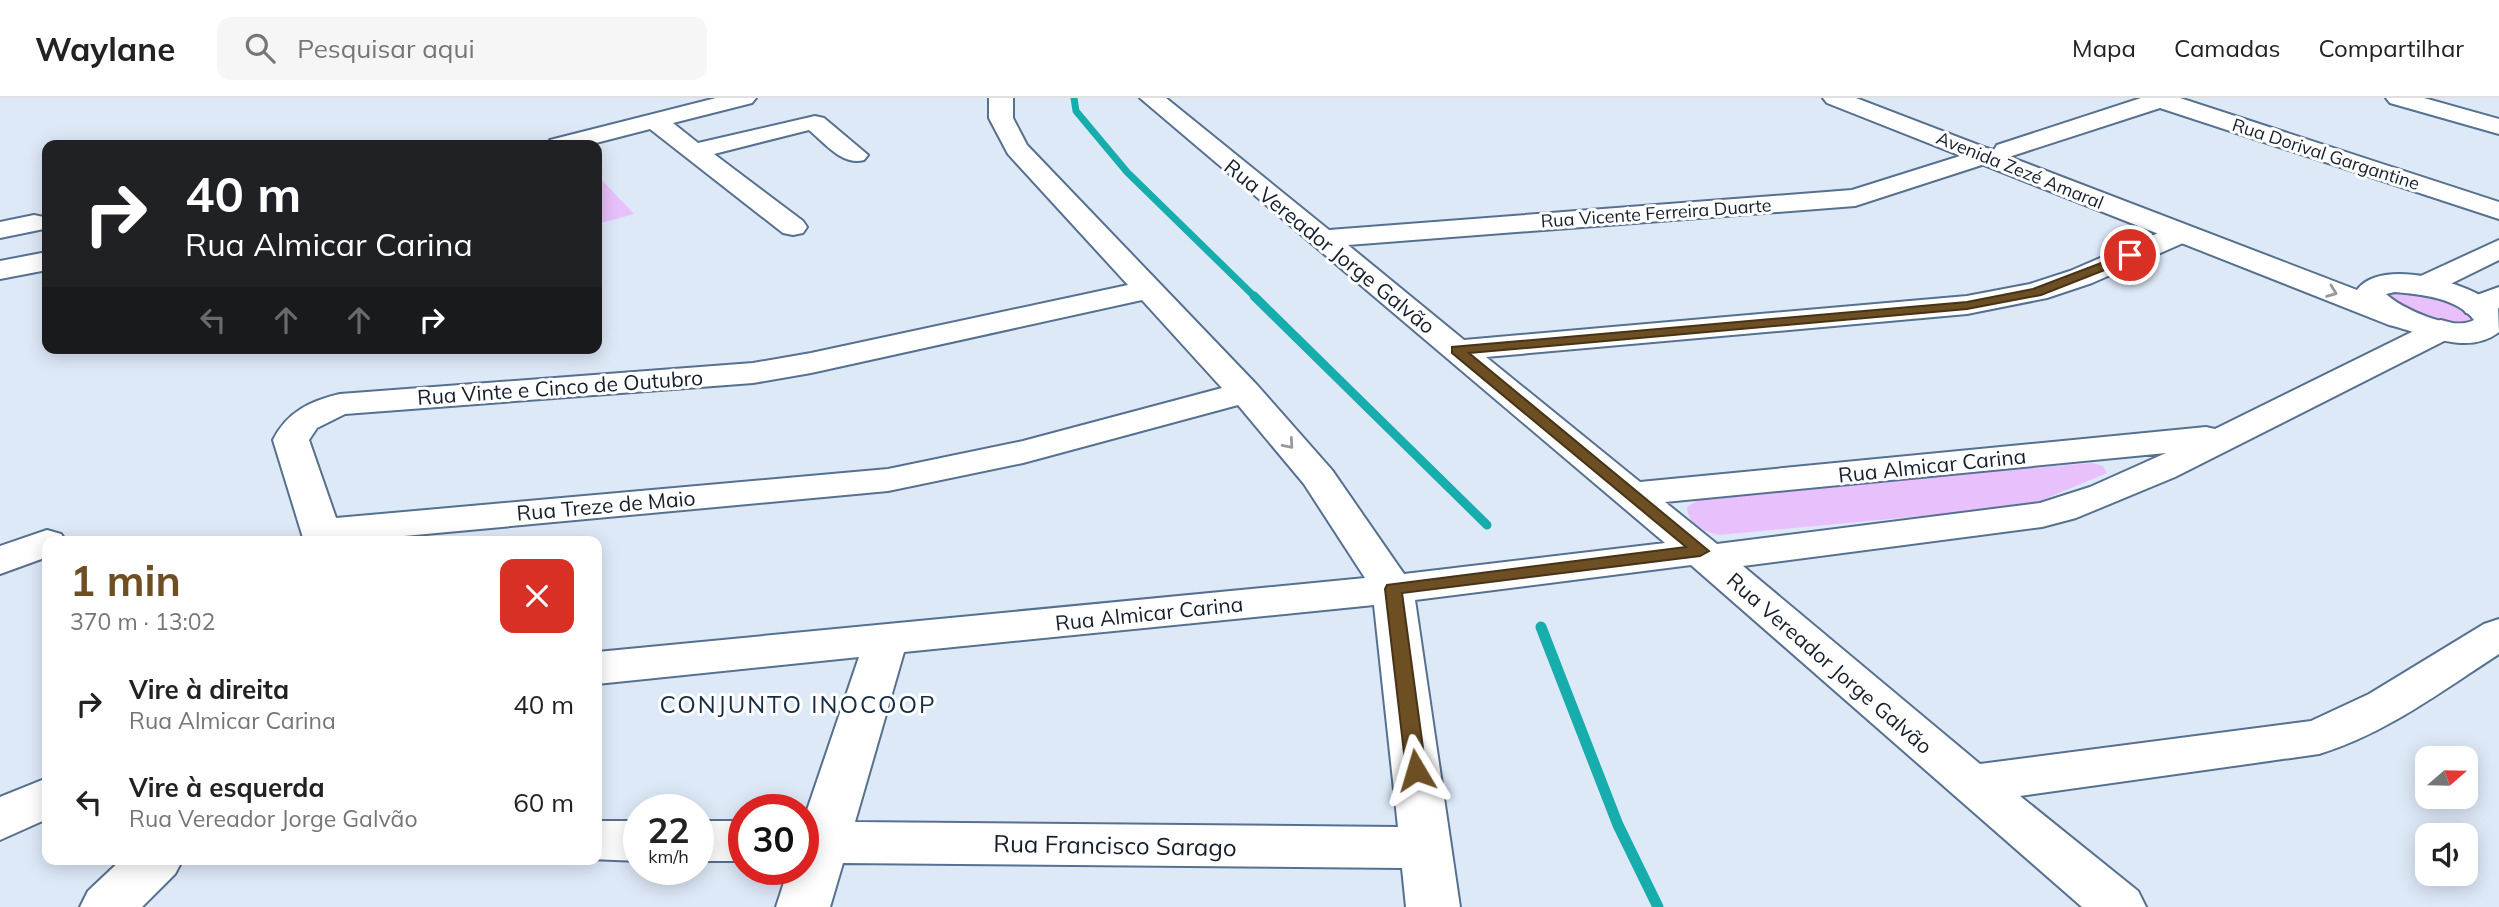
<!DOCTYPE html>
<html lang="pt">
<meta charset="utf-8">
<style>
:root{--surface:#fff;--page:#f6f6f6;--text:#222;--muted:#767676;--line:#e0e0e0;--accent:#6d4f23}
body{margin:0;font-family:Mulish,sans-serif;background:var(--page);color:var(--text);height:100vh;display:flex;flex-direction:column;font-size:26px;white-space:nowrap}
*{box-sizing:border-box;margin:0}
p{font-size:23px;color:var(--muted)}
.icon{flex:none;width:38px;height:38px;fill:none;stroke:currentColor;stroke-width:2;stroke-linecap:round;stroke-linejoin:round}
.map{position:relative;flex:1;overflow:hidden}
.side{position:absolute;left:42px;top:438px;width:560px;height:329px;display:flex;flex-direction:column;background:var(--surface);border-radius:14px;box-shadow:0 4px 18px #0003}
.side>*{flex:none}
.guide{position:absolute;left:42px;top:42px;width:560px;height:214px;border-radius:14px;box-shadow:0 4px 18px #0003;background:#202124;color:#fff;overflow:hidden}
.needle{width:46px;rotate:70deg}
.controls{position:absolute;left:2415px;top:648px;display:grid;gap:14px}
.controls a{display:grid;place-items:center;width:63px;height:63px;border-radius:14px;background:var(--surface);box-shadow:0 4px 18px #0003;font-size:35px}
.speed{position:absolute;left:623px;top:696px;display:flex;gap:14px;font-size:35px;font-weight:700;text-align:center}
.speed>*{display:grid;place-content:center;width:91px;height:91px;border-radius:50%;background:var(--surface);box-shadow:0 4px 18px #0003;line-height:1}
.speed small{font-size:18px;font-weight:400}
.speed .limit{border:10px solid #d22;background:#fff;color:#111}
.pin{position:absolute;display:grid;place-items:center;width:60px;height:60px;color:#fff;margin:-30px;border:4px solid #fff;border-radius:50%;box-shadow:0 2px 7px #0007}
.me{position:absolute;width:77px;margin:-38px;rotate:353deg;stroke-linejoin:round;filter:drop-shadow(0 0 5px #0008)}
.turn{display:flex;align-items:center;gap:24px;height:147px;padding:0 28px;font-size:32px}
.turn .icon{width:91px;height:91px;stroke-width:2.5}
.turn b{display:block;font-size:49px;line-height:60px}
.lanes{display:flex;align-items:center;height:66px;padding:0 28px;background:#0003;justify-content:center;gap:35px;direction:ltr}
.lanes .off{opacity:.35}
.round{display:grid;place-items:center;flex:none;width:74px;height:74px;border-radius:14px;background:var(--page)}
.overview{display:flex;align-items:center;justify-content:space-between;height:119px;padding:0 28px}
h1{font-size:42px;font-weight:700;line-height:52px;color:var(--accent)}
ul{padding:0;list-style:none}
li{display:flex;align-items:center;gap:21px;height:98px;padding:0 28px}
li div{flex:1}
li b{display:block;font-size:26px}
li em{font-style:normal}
header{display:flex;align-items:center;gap:42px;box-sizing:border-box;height:98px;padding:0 35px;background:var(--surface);border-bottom:2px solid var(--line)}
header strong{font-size:33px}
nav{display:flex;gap:38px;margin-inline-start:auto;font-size:24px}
.search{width:490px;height:63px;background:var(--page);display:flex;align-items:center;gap:18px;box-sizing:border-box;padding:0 24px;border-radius:14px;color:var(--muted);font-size:26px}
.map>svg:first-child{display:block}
.green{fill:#e8c0fc}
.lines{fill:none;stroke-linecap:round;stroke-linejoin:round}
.stream-far2{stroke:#16adac;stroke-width:7}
.stream-far1{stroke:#16adac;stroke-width:9}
.stream{stroke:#16adac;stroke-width:11}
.minor-casing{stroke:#56708f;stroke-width:4}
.major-casing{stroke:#56708f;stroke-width:4}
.minor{fill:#fff;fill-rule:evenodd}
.major{fill:#fff;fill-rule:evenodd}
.oneway{stroke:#969aa0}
.route{fill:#6d4f23;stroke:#473317;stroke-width:2}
.labels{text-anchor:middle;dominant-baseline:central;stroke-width:6;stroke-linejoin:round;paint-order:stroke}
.far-street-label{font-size:18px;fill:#151f2c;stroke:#fff}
.street-label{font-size:21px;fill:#151f2c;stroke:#fff}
.quarter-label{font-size:24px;letter-spacing:2px;fill:#152c47;stroke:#fff}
.near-street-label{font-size:24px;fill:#151f2c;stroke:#fff}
</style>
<header>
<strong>Waylane</strong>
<div class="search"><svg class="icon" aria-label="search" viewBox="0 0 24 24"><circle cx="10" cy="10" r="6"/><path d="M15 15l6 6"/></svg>Pesquisar aqui</div>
<nav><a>Mapa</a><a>Camadas</a><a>Compartilhar</a></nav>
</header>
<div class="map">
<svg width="2499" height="809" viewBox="0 0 2499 809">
<rect width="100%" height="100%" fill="#dee9f8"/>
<g class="green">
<polygon points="597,77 634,116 597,126"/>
<polygon points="2390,189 2459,200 2481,228 2412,221 2381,193"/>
<path d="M2092,365L2103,368L2107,375L2028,408L1719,437C1704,433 1688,427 1687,409L1703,399Z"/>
</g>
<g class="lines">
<polyline class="stream-far2" points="1074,0 1076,13 1127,74 1256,200"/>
<polyline class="stream-far1" points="1254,198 1487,427"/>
<polyline class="stream" points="1541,529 1618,727 1658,809"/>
<defs>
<g id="minor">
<path d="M716,0H756L752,5L673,25L698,45L815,18L824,20L868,57L864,62C842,68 825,45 809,32L714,56L803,123L807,129L803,135L793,137L783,135L650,31L588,47H546L550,42Z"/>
<path d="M989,0H1013V20L1027,47L1257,287L1332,372L1404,476L1665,445L1140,0H1166L1329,132L1852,92L1976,53L1985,50L1994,52L1997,47L2141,0H2180L2499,104V121L2160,10L2015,57L2006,60L1997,57L1994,63L1855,108L1348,147L1464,242L1967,198L2030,186L2070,173L2170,130L2180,127L2190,130L2194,136L2190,142L2092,185L2047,200L1967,216L1486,259L1640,384L2206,329L2215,331L2430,225L2441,222L2452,225L2457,232L2452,239L2175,379L2076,420L2042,429L1743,468L1980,666L2311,623L2369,596L2484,526L2499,521V556C2442,593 2385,636 2319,656L2020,698L2138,793L2146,809H2082L1691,467L1415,502L1460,809H1406L1402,770L843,765L830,809H776L788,772H803V724L859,559L597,586V554L1365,480L1304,386L1238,307L1023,365L888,393L350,443H304L273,342C287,314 310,303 340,296L753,265L811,255L1128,187L1008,56L989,20ZM1142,202L1222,290L1023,343L888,371L336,420L309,342L317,330L345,316L753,285L811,275ZM2166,355L2090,389L2040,405L1717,446L1665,404ZM1374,507L1398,729L855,724L904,554Z"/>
<polygon points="2386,0 2424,0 2499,21 2499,36 2390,5"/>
<polygon points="34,117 44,119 47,126 44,131 0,140 0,124"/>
<polygon points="2499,142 2499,162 2434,194 2423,197 2412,194 2408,188 2412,182"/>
<polygon points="47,154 47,172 0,181 0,163"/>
<polygon points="2499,189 2499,210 2477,217 2466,215 2461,208 2466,201"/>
<polygon points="47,432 61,436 66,443 47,443 47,459 0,476 0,448"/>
<polygon points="47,680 47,721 0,742 0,699"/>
<polygon points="597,723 639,723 639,763 590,761 597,761"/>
<rect x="698" y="723" width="46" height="40"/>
<polygon points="122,761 183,761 175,776 142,809 80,809 88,793"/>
</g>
<path id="major" d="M1823,0H1856L2357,192C2381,158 2471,185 2498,209L2499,234C2467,259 2423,235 2389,227L1827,5ZM2395,194C2420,196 2458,200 2474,222C2453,234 2402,211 2386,196Z"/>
</defs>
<use href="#minor" class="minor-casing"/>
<use href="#major" class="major-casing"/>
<use href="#minor" class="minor"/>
<use href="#major" class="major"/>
</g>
<defs><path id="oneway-chevron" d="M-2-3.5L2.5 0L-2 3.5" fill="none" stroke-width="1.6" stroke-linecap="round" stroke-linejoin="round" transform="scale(1.75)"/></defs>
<g class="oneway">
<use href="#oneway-chevron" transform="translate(2332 194) rotate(21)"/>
<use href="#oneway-chevron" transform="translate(1289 346) rotate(49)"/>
</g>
<polygon class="route" points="2130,154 2135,155 2135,160 2041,197 1967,211 1469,255 1709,453 1700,458 1402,495 1426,672 1423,677 1416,680 1409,677 1406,672 1385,491 1387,487 1686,449 1452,255 1452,249 1967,204 2033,191"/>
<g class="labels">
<g class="far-street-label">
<text transform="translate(2326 56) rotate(18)">Rua Dorival Gargantine</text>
<text transform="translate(2020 72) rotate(22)">Avenida Zezé Amaral</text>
<text transform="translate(1656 115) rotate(-4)">Rua Vicente Ferreira Duarte</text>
</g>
<g class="street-label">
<text transform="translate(1330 148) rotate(39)">Rua Vereador Jorge Galvão</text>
<text transform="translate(560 289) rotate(-4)">Rua Vinte e Cinco de Outubro</text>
<text transform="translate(1932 367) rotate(-6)">Rua Almicar Carina</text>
<text transform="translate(606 407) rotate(-5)">Rua Treze de Maio</text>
<text transform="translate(1149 515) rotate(-6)">Rua Almicar Carina</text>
<text transform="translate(1830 565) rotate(41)">Rua Vereador Jorge Galvão</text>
</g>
<g class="quarter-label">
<text x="798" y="606">CONJUNTO INOCOOP</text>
</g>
<g class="near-street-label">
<text transform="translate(1115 747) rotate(1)">Rua Francisco Sarago</text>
</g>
</g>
</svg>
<div class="controls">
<a><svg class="needle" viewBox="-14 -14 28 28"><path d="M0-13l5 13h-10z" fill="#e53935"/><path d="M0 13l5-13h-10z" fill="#767676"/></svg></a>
<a><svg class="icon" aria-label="sound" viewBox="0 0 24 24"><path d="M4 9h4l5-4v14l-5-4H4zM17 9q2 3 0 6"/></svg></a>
</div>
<div class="speed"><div>22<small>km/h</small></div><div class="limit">30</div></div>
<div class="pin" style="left:2130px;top:157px;background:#d93025"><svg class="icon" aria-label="arrive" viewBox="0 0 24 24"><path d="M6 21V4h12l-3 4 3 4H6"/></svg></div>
<svg class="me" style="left:1416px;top:672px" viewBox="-20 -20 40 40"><path d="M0-17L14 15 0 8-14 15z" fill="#6d4f23" stroke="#fff" stroke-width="4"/></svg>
<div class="guide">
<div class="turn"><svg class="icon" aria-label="right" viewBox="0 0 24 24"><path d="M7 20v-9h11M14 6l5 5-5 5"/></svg><div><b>40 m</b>Rua Almicar Carina</div></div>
<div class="lanes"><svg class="icon off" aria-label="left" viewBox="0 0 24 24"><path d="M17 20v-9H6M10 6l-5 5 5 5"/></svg><svg class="icon off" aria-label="ahead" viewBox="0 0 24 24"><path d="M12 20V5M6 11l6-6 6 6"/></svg><svg class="icon off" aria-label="ahead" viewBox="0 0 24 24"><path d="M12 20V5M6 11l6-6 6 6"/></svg><svg class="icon" aria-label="right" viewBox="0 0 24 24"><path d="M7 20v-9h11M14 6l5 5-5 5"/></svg></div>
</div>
<section class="side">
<div class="overview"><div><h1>1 min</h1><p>370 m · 13:02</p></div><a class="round" style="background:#d93025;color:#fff"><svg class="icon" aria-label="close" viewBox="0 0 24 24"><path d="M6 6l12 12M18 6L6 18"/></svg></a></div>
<ul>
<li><svg class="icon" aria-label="right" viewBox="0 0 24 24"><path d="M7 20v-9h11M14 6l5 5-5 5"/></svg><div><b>Vire à direita</b><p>Rua Almicar Carina</p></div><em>40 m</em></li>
<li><svg class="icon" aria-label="left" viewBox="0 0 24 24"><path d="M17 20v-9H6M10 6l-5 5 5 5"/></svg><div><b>Vire à esquerda</b><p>Rua Vereador Jorge Galvão</p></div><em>60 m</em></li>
</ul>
</section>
</div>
